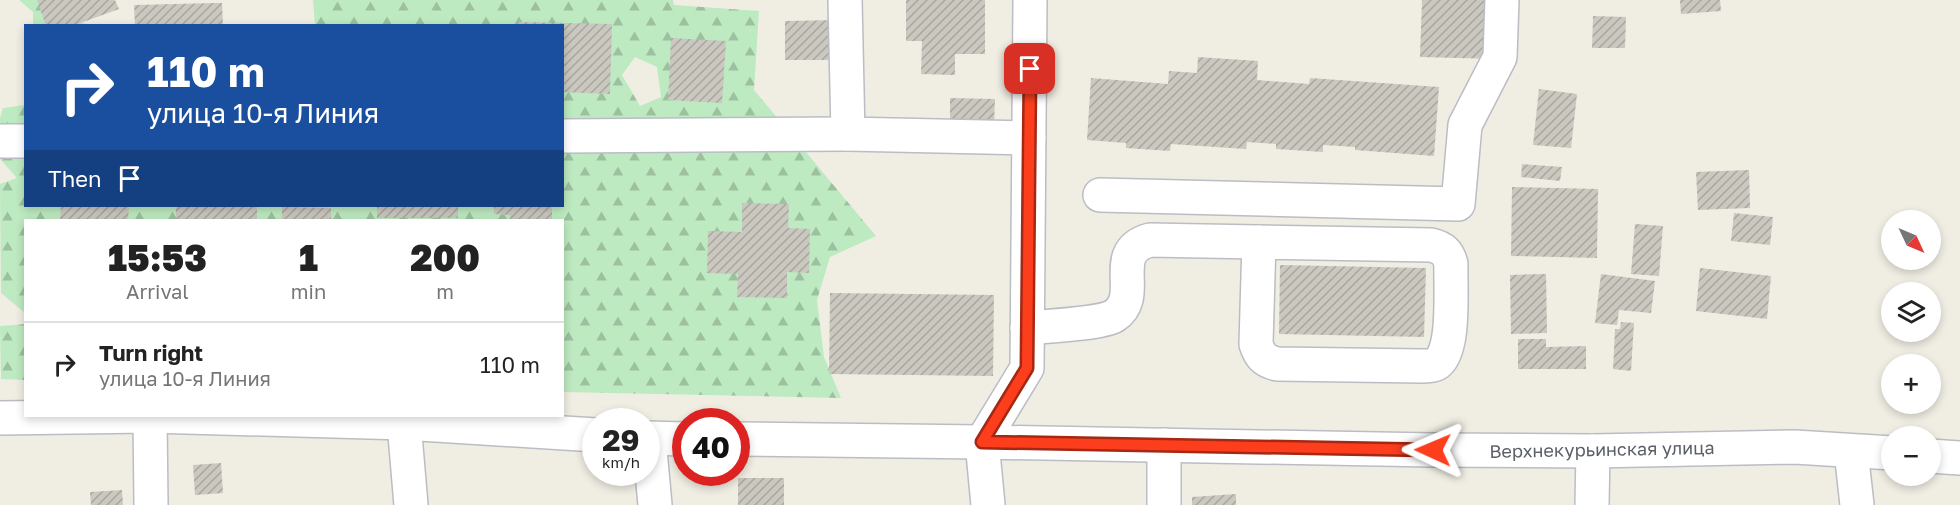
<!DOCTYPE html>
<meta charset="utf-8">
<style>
:root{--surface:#fff;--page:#f6f6f6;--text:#222;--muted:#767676;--line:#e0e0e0}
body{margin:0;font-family:"Golos Text",sans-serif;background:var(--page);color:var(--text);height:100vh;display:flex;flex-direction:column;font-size:22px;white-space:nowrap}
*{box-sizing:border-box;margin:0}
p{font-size:20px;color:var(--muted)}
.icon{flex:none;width:33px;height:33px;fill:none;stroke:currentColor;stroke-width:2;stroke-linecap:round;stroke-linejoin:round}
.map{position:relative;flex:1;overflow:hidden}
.panel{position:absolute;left:24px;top:219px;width:540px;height:198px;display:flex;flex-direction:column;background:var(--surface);border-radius:0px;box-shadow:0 3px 9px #0003}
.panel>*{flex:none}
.guide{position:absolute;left:24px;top:24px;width:540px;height:183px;border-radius:0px;box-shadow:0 3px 9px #0003;background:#1a4fa0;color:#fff;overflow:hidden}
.needle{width:39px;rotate:134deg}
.buttons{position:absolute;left:1881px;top:210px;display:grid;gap:12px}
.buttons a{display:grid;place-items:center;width:60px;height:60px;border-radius:50%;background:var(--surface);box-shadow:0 3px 9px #0003;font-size:30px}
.speed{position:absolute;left:582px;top:408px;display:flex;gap:12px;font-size:30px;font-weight:700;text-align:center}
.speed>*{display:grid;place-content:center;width:78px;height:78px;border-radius:50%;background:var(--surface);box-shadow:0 3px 9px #0003;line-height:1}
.speed small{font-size:15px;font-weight:400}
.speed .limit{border:9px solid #d22;background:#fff;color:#111}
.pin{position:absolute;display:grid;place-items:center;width:51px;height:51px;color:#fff;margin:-26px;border-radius:12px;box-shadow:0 3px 9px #0006}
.me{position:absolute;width:66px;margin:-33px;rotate:271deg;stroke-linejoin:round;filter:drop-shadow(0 0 4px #0008)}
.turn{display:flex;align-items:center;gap:21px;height:126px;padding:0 24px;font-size:27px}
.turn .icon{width:78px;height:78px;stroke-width:2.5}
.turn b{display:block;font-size:42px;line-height:51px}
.then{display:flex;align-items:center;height:57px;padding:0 24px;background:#0003;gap:12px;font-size:22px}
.eta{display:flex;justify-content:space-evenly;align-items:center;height:102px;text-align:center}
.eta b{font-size:36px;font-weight:800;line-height:42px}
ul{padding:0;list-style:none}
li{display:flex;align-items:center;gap:18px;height:84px;padding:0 24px;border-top:2px solid var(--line)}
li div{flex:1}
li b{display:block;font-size:22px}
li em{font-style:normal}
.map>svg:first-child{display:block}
.forest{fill:url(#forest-firs);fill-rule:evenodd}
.building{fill:url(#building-hatch)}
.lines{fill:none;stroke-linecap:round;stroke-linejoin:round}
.minor-casing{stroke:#bbbdc4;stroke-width:36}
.minor{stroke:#fff;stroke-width:33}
.route-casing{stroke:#a42813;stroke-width:15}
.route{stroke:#fc3e1d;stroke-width:10}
.labels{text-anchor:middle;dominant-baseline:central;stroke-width:6;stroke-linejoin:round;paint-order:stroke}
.street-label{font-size:18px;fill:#5b5f66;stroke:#fff}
</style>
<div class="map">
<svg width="1960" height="505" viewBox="0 0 1960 505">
<defs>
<pattern id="forest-firs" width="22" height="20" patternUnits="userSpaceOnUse" patternTransform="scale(1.5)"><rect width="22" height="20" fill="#bdeac0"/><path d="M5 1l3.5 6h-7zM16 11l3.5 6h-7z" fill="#9dc1a0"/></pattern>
<pattern id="building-hatch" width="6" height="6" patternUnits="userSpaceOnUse" patternTransform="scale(1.5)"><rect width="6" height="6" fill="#cbc8c0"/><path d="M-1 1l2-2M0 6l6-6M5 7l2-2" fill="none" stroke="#a8a6a0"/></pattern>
</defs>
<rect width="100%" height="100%" fill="#f0eee3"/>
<g class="forest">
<polygon points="19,0 66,0 80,22 87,25 33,25 33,12"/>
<path d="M313,0H673L674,5L759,11L754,90L876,236L830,257L817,300L824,357L841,398L563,392L562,220H26L25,313L1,293L0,184L17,178L0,159V118L3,108L25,105L26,206H562V26L315,25ZM635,57L657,67L661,97L640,106L622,75Z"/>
<polygon points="25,324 25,380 1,379 0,326"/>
</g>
<g class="building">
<polygon points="37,0 115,0 119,9 72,26 46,26"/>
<polygon points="906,0 985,0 985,54 955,54 955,75 921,74 922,41 906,41"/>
<polygon points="1422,0 1489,0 1494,59 1420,57"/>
<polygon points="1680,0 1720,0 1721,11 1681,14"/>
<polygon points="215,3 222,3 223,26 135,26 134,5"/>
<polygon points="1593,16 1626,17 1625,48 1592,48"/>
<polygon points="838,20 838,60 785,60 785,21"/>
<polygon points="519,22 612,24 610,94 562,92 562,26 519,26"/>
<polygon points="671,38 726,41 722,103 668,100"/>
<polygon points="1198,57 1258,61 1257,80 1309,84 1310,78 1439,87 1434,156 1355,150 1355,147 1323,145 1323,152 1276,149 1276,144 1247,142 1246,149 1171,144 1170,151 1126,148 1126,143 1087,140 1091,78 1168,84 1169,71 1197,73"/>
<polygon points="1539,89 1577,94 1571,148 1533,145"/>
<polygon points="950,98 995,99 994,126 950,124"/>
<polygon points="1522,164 1562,167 1560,181 1521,177"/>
<polygon points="1749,170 1750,208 1698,210 1696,172"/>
<polygon points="1512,187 1598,189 1597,258 1511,256"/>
<polygon points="742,203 789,204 788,228 810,229 809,273 787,272 787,298 737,297 738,274 707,273 708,231 742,232"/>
<polygon points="61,206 129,206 128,220 60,220"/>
<rect x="176" y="206" width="81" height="14"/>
<rect x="377" y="206" width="81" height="12"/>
<polygon points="494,206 552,206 552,220 510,220 510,215 494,214"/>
<polygon points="282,207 331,208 331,220 282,220"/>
<polygon points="1734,213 1773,217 1770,245 1731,241"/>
<polygon points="1635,224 1663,226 1659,276 1631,274"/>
<polygon points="1280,265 1426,268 1424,337 1279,334"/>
<polygon points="1700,268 1771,276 1767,319 1696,311"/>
<polygon points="1546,274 1547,333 1511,334 1510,275"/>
<polygon points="1601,274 1655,281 1651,313 1619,310 1617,325 1595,323"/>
<polygon points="830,293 994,295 993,376 829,374"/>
<polygon points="1621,322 1634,323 1631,371 1613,369 1615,329 1620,329"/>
<polygon points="1518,339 1546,339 1546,347 1586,346 1586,369 1518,369"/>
<polygon points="221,463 223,493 195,495 193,465"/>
<rect x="738" y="478" width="46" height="27"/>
<polygon points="122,490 123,505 91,505 90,492"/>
<polygon points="1236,494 1236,505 1192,505 1192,497"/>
</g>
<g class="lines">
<defs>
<g id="minor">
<polyline points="845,0 848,134 1029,138"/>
<polyline points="562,136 848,134"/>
<polyline points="0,141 26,141"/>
<polyline points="1100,195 1458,204 1465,125 1500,57 1502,0"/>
<path d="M1027,328C1046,326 1100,324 1114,316C1145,296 1106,252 1150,240L1431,245C1443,248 1448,252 1451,264C1450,286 1456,353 1436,364C1432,366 1426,366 1422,366L1277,364C1264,361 1260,356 1256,344L1259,242"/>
<polyline points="150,416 151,505"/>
<polyline points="0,418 150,416 404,423 596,435"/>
<polyline points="404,423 411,505"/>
<polyline points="646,438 686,439"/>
<polyline points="649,439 655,505"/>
<polyline points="736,439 982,442 1433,450 1593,451 1795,447 1892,453"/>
<polyline points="1851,451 1857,505"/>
<polyline points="1930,456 1960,458"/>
<polyline points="988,505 982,442 1027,368 1030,0"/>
<polyline points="1164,505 1164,445"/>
<polyline points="1592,505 1593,451"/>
</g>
</defs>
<use href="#minor" class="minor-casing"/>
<use href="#minor" class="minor"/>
</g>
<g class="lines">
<defs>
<polyline id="route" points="1030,69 1027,368 982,442 1433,450"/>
</defs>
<use href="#route" class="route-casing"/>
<use href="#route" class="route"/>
</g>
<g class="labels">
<g class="street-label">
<text transform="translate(1602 449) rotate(-1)">Верхнекурьинская улица</text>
</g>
</g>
</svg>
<div class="buttons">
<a><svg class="needle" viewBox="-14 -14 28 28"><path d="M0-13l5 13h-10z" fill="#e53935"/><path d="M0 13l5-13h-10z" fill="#767676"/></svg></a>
<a><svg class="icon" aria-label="layers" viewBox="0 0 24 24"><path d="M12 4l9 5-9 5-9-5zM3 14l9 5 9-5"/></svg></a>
<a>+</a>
<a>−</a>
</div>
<div class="speed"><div>29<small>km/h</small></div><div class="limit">40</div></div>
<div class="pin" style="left:1030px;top:69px;background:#d93025"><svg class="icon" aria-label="arrive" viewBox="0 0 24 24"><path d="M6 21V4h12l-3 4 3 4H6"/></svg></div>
<svg class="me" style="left:1433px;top:450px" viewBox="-20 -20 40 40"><path d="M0-17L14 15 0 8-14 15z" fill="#fc3e1d" stroke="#fff" stroke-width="4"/></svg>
<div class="guide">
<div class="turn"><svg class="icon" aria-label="right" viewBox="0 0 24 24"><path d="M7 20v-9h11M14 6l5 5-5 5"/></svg><div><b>110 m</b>улица 10-я Линия</div></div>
<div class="then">Then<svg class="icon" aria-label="arrive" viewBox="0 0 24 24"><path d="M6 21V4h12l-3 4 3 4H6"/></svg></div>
</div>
<section class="panel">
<div class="eta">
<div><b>15:53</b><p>Arrival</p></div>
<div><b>1</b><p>min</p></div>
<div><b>200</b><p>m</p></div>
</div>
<ul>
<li><svg class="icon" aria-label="right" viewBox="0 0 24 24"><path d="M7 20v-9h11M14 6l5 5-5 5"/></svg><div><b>Turn right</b><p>улица 10-я Линия</p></div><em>110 m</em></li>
</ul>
</section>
</div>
